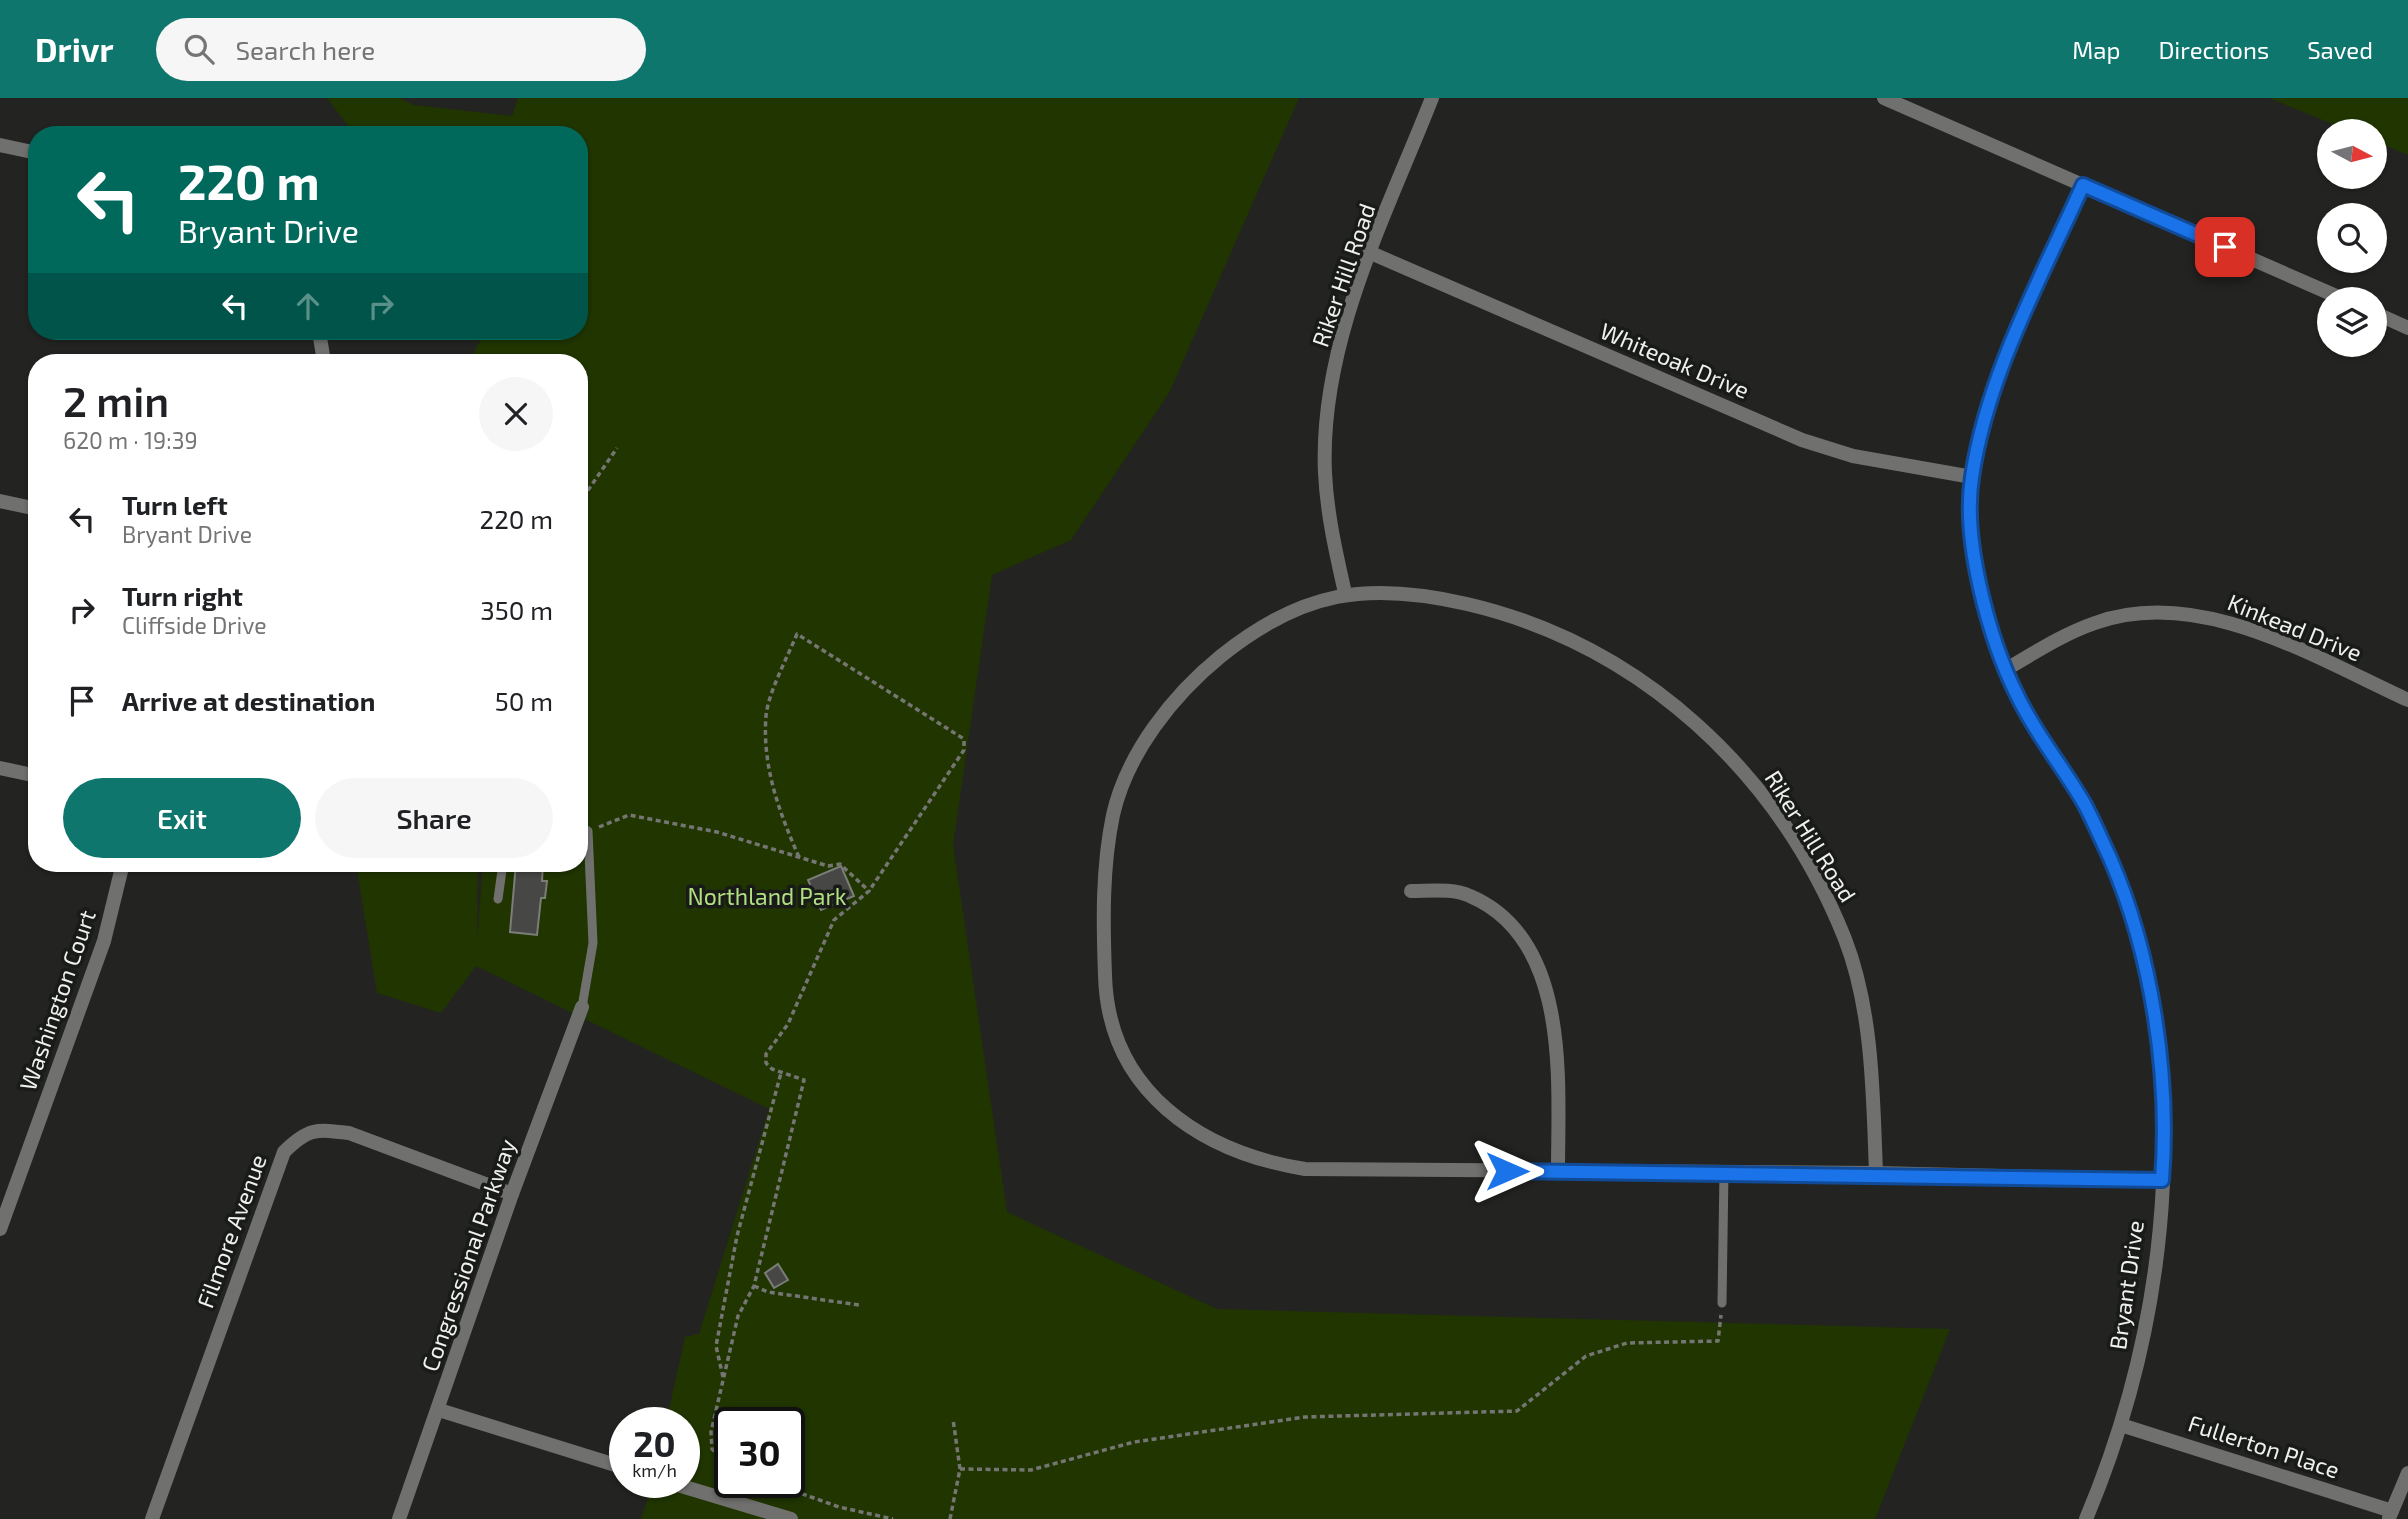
<!DOCTYPE html>
<meta charset="utf-8">
<style>
:root{--surface:#fff;--page:#f6f6f6;--text:#202124;--muted:#757577;--accent:#0f766e}
body{margin:0;font-family:"Exo 2",sans-serif;background:var(--page);color:var(--text);height:100vh;display:flex;flex-direction:column;font-size:26px;white-space:nowrap}
*{box-sizing:border-box;margin:0}
p{font-size:23px;color:var(--muted)}
.icon{flex:none;width:38px;height:38px;fill:none;stroke:currentColor;stroke-width:2;stroke-linecap:round;stroke-linejoin:round}
.map{position:relative;flex:1;overflow:hidden}
.sheet{position:absolute;left:28px;top:256px;width:560px;height:518px;display:flex;flex-direction:column;background:var(--surface);border-radius:28px;box-shadow:0 2px 5px #0004}
.sheet>*{flex:none}
.guide{position:absolute;left:28px;top:28px;width:560px;height:214px;border-radius:28px;box-shadow:0 2px 5px #0004;background:#00695c;color:#fff;overflow:hidden}
.needle{width:46px;rotate:97deg}
.fabs{position:absolute;left:2317px;top:21px;display:grid;gap:14px}
.fabs a{display:grid;place-items:center;width:70px;height:70px;border-radius:50%;background:var(--surface);box-shadow:0 2px 5px #0004;font-size:35px}
.speed{position:absolute;left:609px;top:1309px;display:flex;gap:14px;font-size:35px;font-weight:700;text-align:center}
.speed>*{display:grid;place-content:center;width:91px;height:91px;border-radius:50%;background:var(--surface);box-shadow:0 2px 5px #0004;line-height:1}
.speed small{font-size:18px;font-weight:400}
.speed .limit{border:4px solid #111;border-radius:10px;background:#fff;color:#111}
.pin{position:absolute;display:grid;place-items:center;width:60px;height:60px;color:#fff;margin:-30px;border-radius:14px;box-shadow:0 4px 10px #0006}
.me{position:absolute;width:77px;margin:-38px;rotate:90deg;stroke-linejoin:round;filter:drop-shadow(0 0 5px #0008)}
.turn{display:flex;align-items:center;gap:24px;height:147px;padding:0 35px;font-size:32px}
.turn .icon{width:91px;height:91px;stroke-width:2.5}
.turn b{display:block;font-size:49px;line-height:60px}
.lanes{display:flex;align-items:center;height:66px;padding:0 35px;background:#0003;justify-content:center;gap:35px;direction:ltr}
.lanes .off{opacity:.35}
.round{display:grid;place-items:center;flex:none;width:74px;height:74px;border-radius:37px;background:var(--page)}
.summary{display:flex;align-items:center;justify-content:space-between;height:119px;padding:0 35px}
h1{font-size:42px;font-weight:600;line-height:52px}
.primary-button{display:flex;gap:14px;margin-top:auto;padding:14px 35px}
.primary-button a{flex:1;height:80px;border-radius:42px;background:var(--accent);color:#fff;font-size:28px;font-weight:600;line-height:80px;text-align:center}
.primary-button a+a{background:var(--page);color:var(--text)}
ul{padding:0;list-style:none}
li{display:flex;align-items:center;gap:21px;height:91px;padding:0 35px}
li div{flex:1}
li b{display:block;font-size:26px}
li em{font-style:normal}
header{display:flex;align-items:center;gap:42px;box-sizing:border-box;height:98px;padding:0 35px;background:var(--accent);color:#fff}
header strong{font-size:33px}
nav{display:flex;gap:38px;margin-inline-start:auto;font-size:24px}
.search{width:490px;height:63px;background:var(--page);display:flex;align-items:center;gap:18px;box-sizing:border-box;padding:0 24px;border-radius:38px;color:var(--muted);font-size:26px}
.map>svg:first-child{display:block}
.green{fill:#203500;fill-rule:evenodd}
.building{fill:#474845;stroke:#7b7d79;stroke-width:2}
.lines{fill:none;stroke-linecap:round;stroke-linejoin:round}
.path{stroke:#757673;stroke-width:3.5;stroke-dasharray:5 3.5;stroke-linecap:butt}
.lane{stroke:#70716f;stroke-width:9}
.street{stroke:#70716f;stroke-width:14}
.route-casing{stroke:#114b97;stroke-width:18}
.route{stroke:#1a73e8;stroke-width:12}
.labels{text-anchor:middle;dominant-baseline:central;stroke-width:7;stroke-linejoin:round;paint-order:stroke}
.street-label{font-size:23px;fill:#f0f1ef;stroke:#191b18}
.park-label{font-size:23px;fill:#b2df81;stroke:#191b18}
</style>
<header>
<strong>Drivr</strong>
<div class="search"><svg class="icon" aria-label="search" viewBox="0 0 24 24"><circle cx="10" cy="10" r="6"/><path d="M15 15l6 6"/></svg>Search here</div>
<nav><a>Map</a><a>Directions</a><a>Saved</a></nav>
</header>
<div class="map">
<svg width="2408" height="1421" viewBox="0 0 2408 1421">
<rect width="100%" height="100%" fill="#232421"/>
<g class="green">
<path d="M327,0H399L414,7L512,18L518,0H1299L1169,295L1071,442L992,477L953,747L1007,1114L1217,1211L1950,1231L1875,1421H641L653,1384H684V1325H666L685,1239L699,1236L769,1011L476,868L441,915L377,895L356,765H478L477,844L483,765H579V264H469L485,233H579V37H355ZM730,1325H789V1384H730Z"/>
<polygon points="2269,0 2408,0 2408,57 2375,43 2375,33 2350,33"/>
</g>
<g class="building">
<polygon points="516,765 543,765 542,783 547,783 545,800 541,800 537,837 510,834"/>
<polygon points="841,768 854,798 821,812 808,782"/>
<polygon points="778,1166 788,1182 774,1190 765,1175"/>
</g>
<g class="lines">
<g class="path">
<polyline points="579,416 582,401 617,350"/>
<polyline points="599,729 629,717 717,734 828,768 840,766 869,793 834,822 788,926 766,956 766,965 772,971 804,982 754,1188 738,1218 711,1334 712,1351 730,1368"/>
<path d="M799,759C779,714 762,668 766,618C768,595 788,558 797,536L964,641V652L869,793"/>
<polyline points="754,1188 768,1194 859,1207"/>
<polyline points="723,1279 716,1248 737,1138 781,975"/>
<polyline points="960,1371 1031,1372 1134,1344 1305,1319 1517,1313 1586,1258 1627,1245 1718,1243 1721,1217"/>
<polyline points="747,1384 755,1392"/>
<polyline points="777,1398 797,1394 839,1409 893,1421"/>
<polyline points="950,1421 960,1371 953,1321"/>
</g>
<g class="lane">
<polyline points="579,727 588,733 593,845 582,909"/>
<polyline points="498,801 503,765"/>
<polyline points="1722,1205 1724,1074"/>
</g>
<g class="street">
<polyline points="1884,0 2343,201"/>
<polyline points="0,47 37,55"/>
<path d="M2083,87C2043,177 1961,328 1969,426C1974,477 1994,557 2019,602C2040,641 2070,676 2089,716C2107,754 2125,793 2136,834C2189,1027 2163,1238 2086,1421"/>
<polyline points="1371,155 1802,342 1853,358 1972,379"/>
<polyline points="2375,215 2408,230"/>
<polyline points="319,233 324,264"/>
<polyline points="0,403 37,411"/>
<path d="M1345,495C1336,455 1327,416 1325,375C1319,245 1386,117 1432,0"/>
<path d="M2005,572C2034,555 2063,536 2095,525C2199,487 2316,560 2408,602"/>
<polyline points="0,670 37,678"/>
<path d="M1411,793C1430,793 1453,790 1470,798C1571,841 1558,984 1558,1073"/>
<path d="M1876,1075C1873,999 1873,913 1845,841C1779,675 1642,547 1467,506C1367,483 1302,493 1221,558C1173,597 1127,655 1113,717C1102,770 1103,824 1105,877C1108,993 1200,1054 1305,1071L1876,1075L2162,1082"/>
<polyline points="0,1131 104,843 123,765"/>
<polyline points="439,1312 625,1370"/>
<polyline points="2121,1327 2392,1413"/>
<polyline points="668,1384 791,1421"/>
<polyline points="2389,1420 2408,1375"/>
<path d="M152,1421L284,1054C308,1030 316,1031 349,1035L512,1096"/>
<polyline points="399,1421 512,1096 582,909"/>
</g>
</g>
<g class="lines">
<defs>
<path id="route" d="M1507,1073L2162,1082C2170,978 2152,856 2110,760C2102,743 2094,724 2085,707C2064,670 2036,637 2018,599C1989,542 1962,442 1972,379C1987,277 2041,180 2083,87L2225,149"/>
</defs>
<use href="#route" class="route-casing"/>
<use href="#route" class="route"/>
</g>
<g class="labels">
<g class="street-label">
<text transform="translate(1343 177) rotate(-71)">Riker Hill Road</text>
<text transform="translate(1675 262) rotate(23)">Whiteoak Drive</text>
<text transform="translate(2295 529) rotate(22)">Kinkead Drive</text>
<text transform="translate(1811 738) rotate(58)">Riker Hill Road</text>
<text transform="translate(57 902) rotate(-71)">Washington Court</text>
<text transform="translate(231 1133) rotate(-70)">Filmore Avenue</text>
<text transform="translate(468 1157) rotate(-71)">Congressional Parkway</text>
<text transform="translate(2126 1187) rotate(-82)">Bryant Drive</text>
<text transform="translate(2264 1348) rotate(18)">Fullerton Place</text>
</g>
<g class="park-label">
<text x="767" y="798">Northland Park</text>
</g>
</g>
</svg>
<div class="fabs">
<a><svg class="needle" viewBox="-14 -14 28 28"><path d="M0-13l5 13h-10z" fill="#e53935"/><path d="M0 13l5-13h-10z" fill="#757577"/></svg></a>
<a><svg class="icon" aria-label="search" viewBox="0 0 24 24"><circle cx="10" cy="10" r="6"/><path d="M15 15l6 6"/></svg></a>
<a><svg class="icon" aria-label="layers" viewBox="0 0 24 24"><path d="M12 4l9 5-9 5-9-5zM3 14l9 5 9-5"/></svg></a>
</div>
<div class="speed"><div>20<small>km/h</small></div><div class="limit">30</div></div>
<div class="pin" style="left:2225px;top:149px;background:#d93025"><svg class="icon" aria-label="arrive" viewBox="0 0 24 24"><path d="M6 21V4h12l-3 4 3 4H6"/></svg></div>
<svg class="me" style="left:1507px;top:1073px" viewBox="-20 -20 40 40"><path d="M0-17L14 15 0 8-14 15z" fill="#1a73e8" stroke="#fff" stroke-width="4"/></svg>
<div class="guide">
<div class="turn"><svg class="icon" aria-label="left" viewBox="0 0 24 24"><path d="M17 20v-9H6M10 6l-5 5 5 5"/></svg><div><b>220 m</b>Bryant Drive</div></div>
<div class="lanes"><svg class="icon" aria-label="left" viewBox="0 0 24 24"><path d="M17 20v-9H6M10 6l-5 5 5 5"/></svg><svg class="icon off" aria-label="ahead" viewBox="0 0 24 24"><path d="M12 20V5M6 11l6-6 6 6"/></svg><svg class="icon off" aria-label="right" viewBox="0 0 24 24"><path d="M7 20v-9h11M14 6l5 5-5 5"/></svg></div>
</div>
<section class="sheet">
<div class="summary"><div><h1>2 min</h1><p>620 m · 19:39</p></div><a class="round"><svg class="icon" aria-label="close" viewBox="0 0 24 24"><path d="M6 6l12 12M18 6L6 18"/></svg></a></div>
<ul>
<li><svg class="icon" aria-label="left" viewBox="0 0 24 24"><path d="M17 20v-9H6M10 6l-5 5 5 5"/></svg><div><b>Turn left</b><p>Bryant Drive</p></div><em>220 m</em></li>
<li><svg class="icon" aria-label="right" viewBox="0 0 24 24"><path d="M7 20v-9h11M14 6l5 5-5 5"/></svg><div><b>Turn right</b><p>Cliffside Drive</p></div><em>350 m</em></li>
<li><svg class="icon" aria-label="arrive" viewBox="0 0 24 24"><path d="M6 21V4h12l-3 4 3 4H6"/></svg><div><b>Arrive at destination</b></div><em>50 m</em></li>
</ul>
<div class="primary-button"><a>Exit</a><a>Share</a></div>
</section>
</div>
